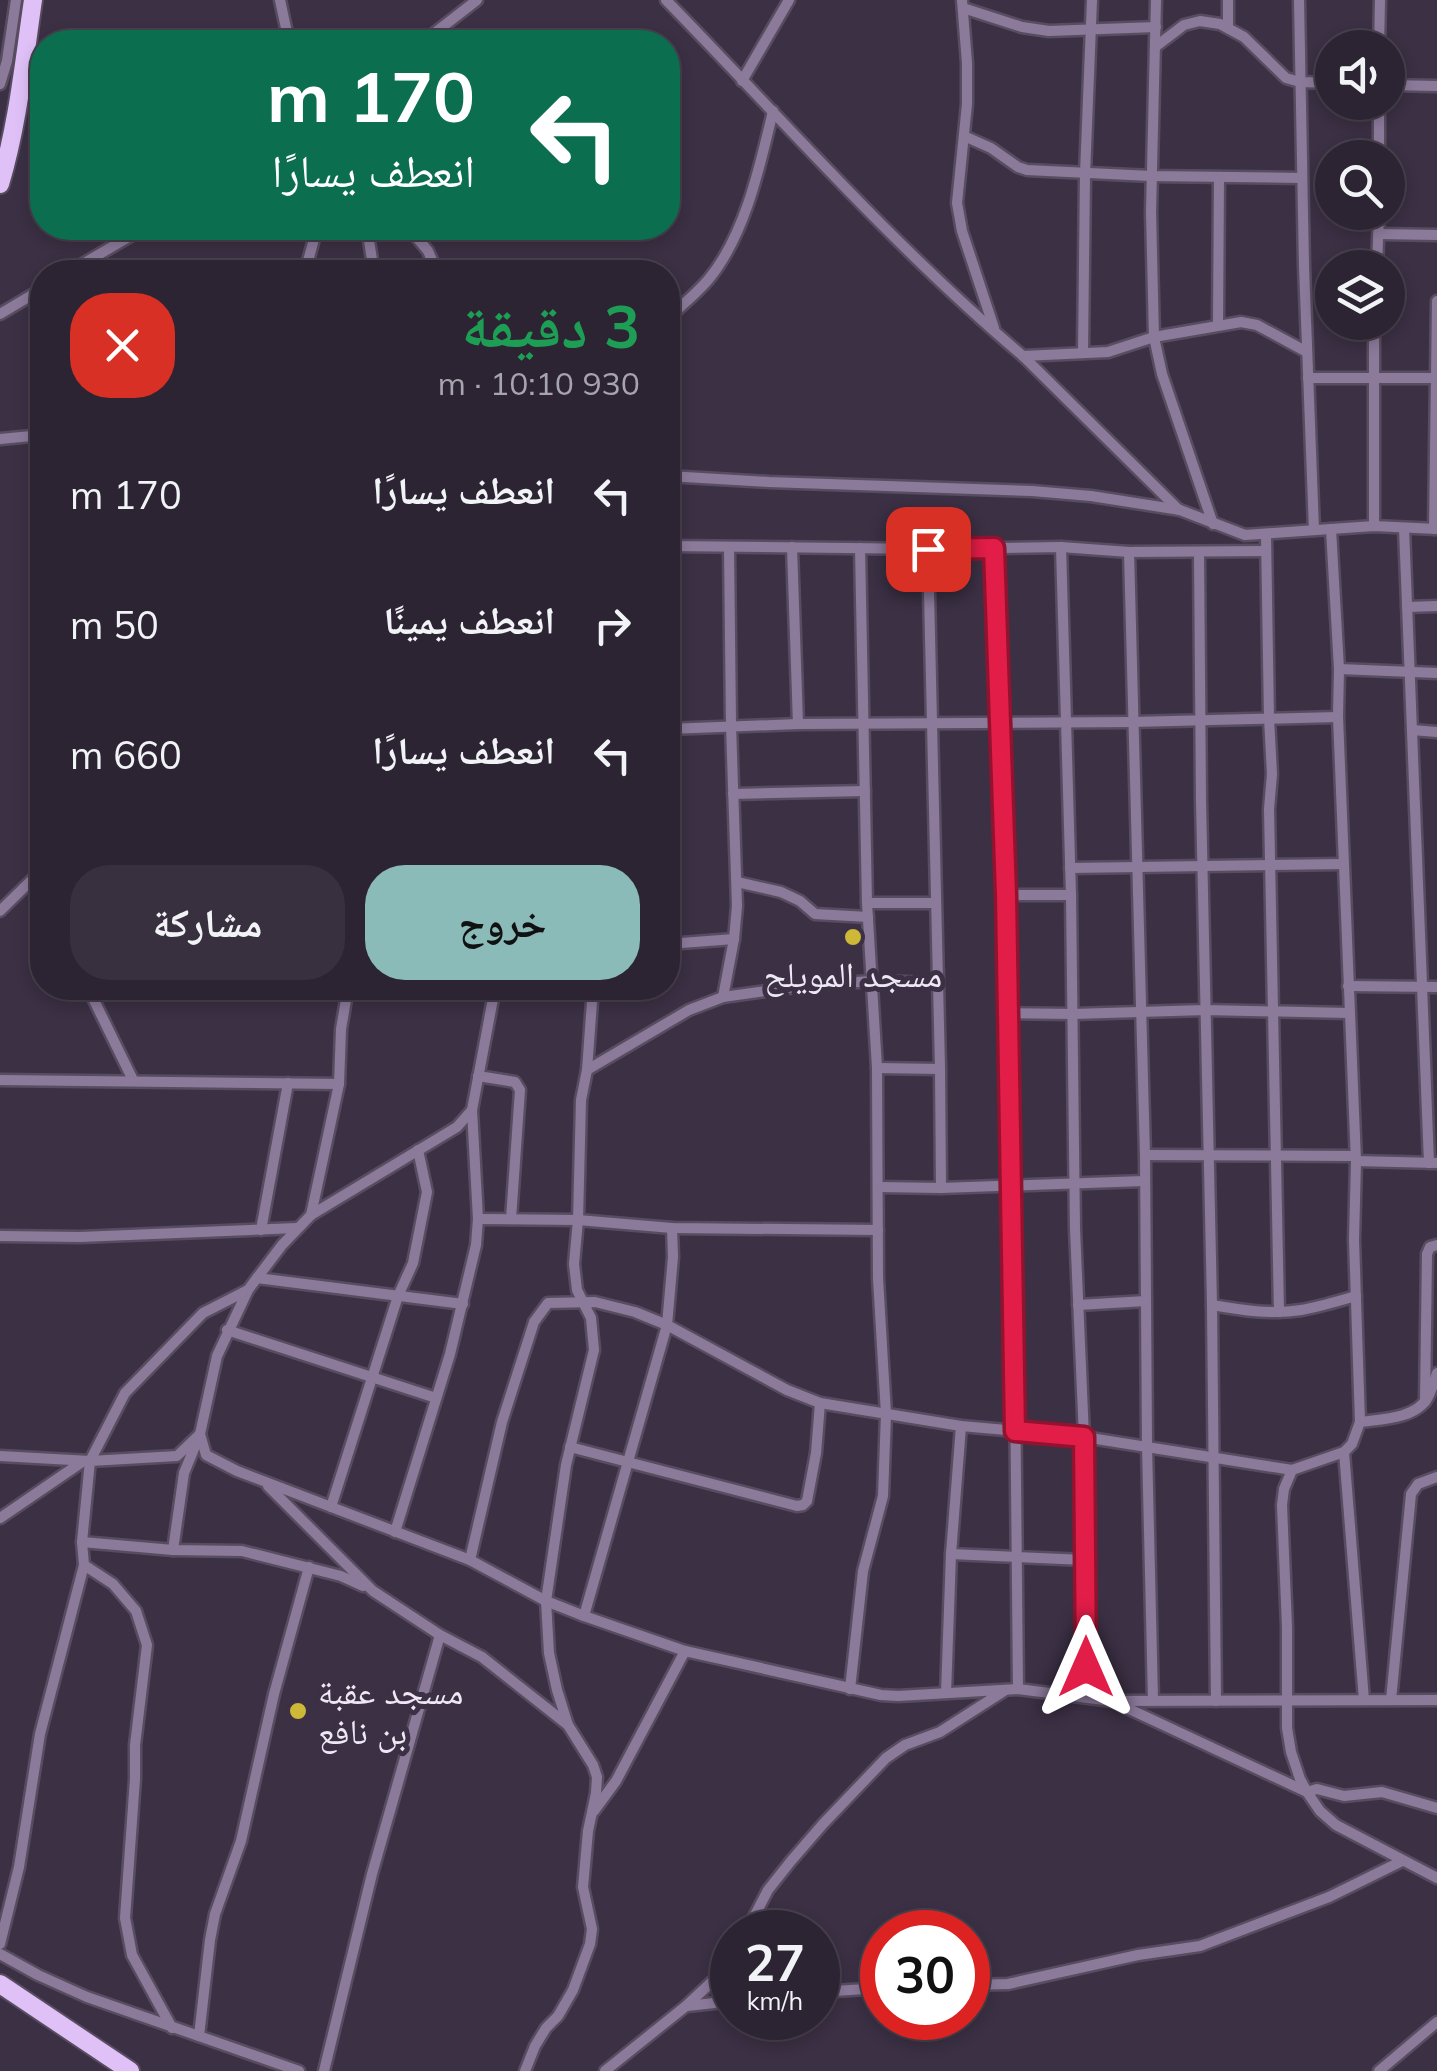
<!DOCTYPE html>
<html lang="ar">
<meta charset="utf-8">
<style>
:root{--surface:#2c2433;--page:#38303f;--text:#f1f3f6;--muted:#a6a4ac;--line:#48414e;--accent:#8bbbb9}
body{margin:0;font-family:Mulish,"Noto Naskh Arabic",sans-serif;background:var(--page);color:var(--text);direction:rtl;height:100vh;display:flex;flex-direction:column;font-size:38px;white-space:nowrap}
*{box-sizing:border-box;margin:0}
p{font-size:32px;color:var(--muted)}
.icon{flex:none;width:55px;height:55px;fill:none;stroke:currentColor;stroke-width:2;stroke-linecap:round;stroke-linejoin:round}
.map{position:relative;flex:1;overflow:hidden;direction:ltr}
.details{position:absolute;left:30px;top:260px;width:650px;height:740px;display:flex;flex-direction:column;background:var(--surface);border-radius:40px;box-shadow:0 5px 15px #0003,0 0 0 2px var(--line);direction:rtl}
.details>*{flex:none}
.hud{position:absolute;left:30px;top:30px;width:650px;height:210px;border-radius:40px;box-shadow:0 5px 15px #0003,0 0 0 2px var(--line);direction:rtl;background:#0b6e4f;color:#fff;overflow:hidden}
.controls{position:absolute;left:1315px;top:30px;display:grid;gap:20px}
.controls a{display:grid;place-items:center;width:90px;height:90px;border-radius:50%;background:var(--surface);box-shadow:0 5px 15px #0003,0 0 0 2px var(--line);font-size:50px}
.speed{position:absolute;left:710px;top:1910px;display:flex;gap:20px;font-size:50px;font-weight:700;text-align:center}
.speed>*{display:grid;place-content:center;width:130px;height:130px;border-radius:50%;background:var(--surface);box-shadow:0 5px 15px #0003,0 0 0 2px var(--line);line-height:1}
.speed small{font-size:25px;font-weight:400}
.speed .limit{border:15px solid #d22;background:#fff;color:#111}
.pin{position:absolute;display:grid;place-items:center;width:85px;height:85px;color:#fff;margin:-42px;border-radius:20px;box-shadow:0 5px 15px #0006}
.me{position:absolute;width:110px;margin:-55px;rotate:0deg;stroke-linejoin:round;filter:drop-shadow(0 0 8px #0008)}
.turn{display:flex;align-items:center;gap:35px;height:210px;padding:0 40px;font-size:45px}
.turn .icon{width:130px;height:130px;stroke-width:2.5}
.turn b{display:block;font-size:70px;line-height:85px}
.round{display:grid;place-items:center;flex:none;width:105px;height:105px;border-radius:40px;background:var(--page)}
.summary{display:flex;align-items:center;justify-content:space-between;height:170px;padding:0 40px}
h1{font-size:60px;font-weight:700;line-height:75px;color:#1e9e55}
.primary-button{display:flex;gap:20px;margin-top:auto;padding:20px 40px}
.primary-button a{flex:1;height:115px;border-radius:40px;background:var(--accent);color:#111;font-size:40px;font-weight:700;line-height:115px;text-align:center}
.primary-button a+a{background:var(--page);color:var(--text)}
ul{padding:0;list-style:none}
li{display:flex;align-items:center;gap:30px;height:130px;padding:0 40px}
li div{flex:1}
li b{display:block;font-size:38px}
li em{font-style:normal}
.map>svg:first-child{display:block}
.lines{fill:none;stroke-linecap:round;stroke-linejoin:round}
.minor-casing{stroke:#584d60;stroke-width:15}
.primary-casing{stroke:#584d60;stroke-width:22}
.minor{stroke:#8c7a9b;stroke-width:10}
.primary{stroke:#dfc1f8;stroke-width:18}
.route-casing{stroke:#92132f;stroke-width:25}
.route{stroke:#e11d48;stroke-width:18}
.poi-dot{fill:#ceb837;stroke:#3b3044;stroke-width:4}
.labels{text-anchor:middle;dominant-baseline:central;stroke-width:10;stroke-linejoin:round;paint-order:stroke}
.poi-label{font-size:35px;fill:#eee7f4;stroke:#3b3044}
</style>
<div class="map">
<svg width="1437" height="2071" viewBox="0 0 1437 2071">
<rect width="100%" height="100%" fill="#3b3044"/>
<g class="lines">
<defs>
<g id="minor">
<polyline points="280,0 289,42"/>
<path d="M666,0C783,120 894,247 1023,356L1179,510"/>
<polyline points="962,0 967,63 967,104 957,203 962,231 994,328"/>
<polyline points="1156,0 1151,212 1154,337 1162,374 1213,524"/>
<polyline points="1228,0 1228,27"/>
<polyline points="1299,0 1304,266 1314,530"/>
<polyline points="963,8 1022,27 1049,31 1156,27"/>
<polyline points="423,42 477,0"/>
<polyline points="1155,47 1184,25 1200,21 1220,24 1244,37 1286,78 1300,82 1332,83"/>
<polyline points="1379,48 1380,0"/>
<polyline points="742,81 789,0"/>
<polyline points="0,84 7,61 16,0"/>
<polyline points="1388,85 1437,86"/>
<polyline points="964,136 991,148 1018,167 1027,170 1151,176 1302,178"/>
<polyline points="1379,158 1379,102"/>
<polyline points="367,228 374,272"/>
<polyline points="409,228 428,251 437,272"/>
<polyline points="1379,234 1437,235"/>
<polyline points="1377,268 1379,212"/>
<polyline points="69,272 144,228"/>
<polyline points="305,272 317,228"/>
<polyline points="0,314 42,289"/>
<path d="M668,318C681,306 696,294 708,280C745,236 760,166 773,111"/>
<polyline points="1374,322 1374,526"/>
<polyline points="1218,325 1219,177"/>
<polyline points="1083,353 1085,174 1092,0"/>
<polyline points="1023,356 1108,352 1154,337 1241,322 1257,325 1307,352"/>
<polyline points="1308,378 1437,378"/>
<polyline points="0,439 42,435"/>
<polyline points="668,476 769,482 1032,491 1091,496 1180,510 1245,535 1374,526 1437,529"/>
<polyline points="1404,528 1429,1163"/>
<polyline points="1434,529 1437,301"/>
<polyline points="1266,535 1269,718 1272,774 1269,809 1279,1312"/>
<polyline points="668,546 928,549 1061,547 1129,552 1266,551"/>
<polyline points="792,547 798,724"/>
<polyline points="1061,547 1071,895 1075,1229 1084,1437 1086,1697"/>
<polyline points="928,549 940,1069 941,1188"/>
<polyline points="994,549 1006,895 1015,1378 1018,1689"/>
<polyline points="1129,552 1145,1155 1147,1446 1153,1700"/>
<polyline points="1199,552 1201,801 1212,1305 1216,1701"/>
<polyline points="1407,607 1437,606"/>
<polyline points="1339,669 1437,673"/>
<polyline points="668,729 798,724 1132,722 1338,717"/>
<polyline points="1412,730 1437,732"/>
<polyline points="733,794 865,791"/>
<polyline points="1070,868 1343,864"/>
<polyline points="737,882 781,892 800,901 815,914 868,917"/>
<polyline points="1006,895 1071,895"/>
<polyline points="867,903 935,903"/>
<polyline points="0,911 42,870"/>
<polyline points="668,944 734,939"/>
<polyline points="1348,986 1437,987"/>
<polyline points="88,988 133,1080"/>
<polyline points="723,997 734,939 737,906 731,725 729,548"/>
<polyline points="1007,1013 1073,1014 1205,1010 1348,1013"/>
<polyline points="877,1068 940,1069"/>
<polyline points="587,1070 689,1010 723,997 809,985 873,981 938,983"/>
<polyline points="478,1076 515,1082 520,1090 511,1219"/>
<polyline points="0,1080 339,1084"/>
<polyline points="1145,1155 1355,1156"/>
<polyline points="1356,1161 1437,1163"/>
<polyline points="879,1187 941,1188 1144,1181"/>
<polyline points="311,1215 339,1084 341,1029 348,988"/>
<polyline points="478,1219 578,1220 672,1228 878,1230"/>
<polyline points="261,1230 288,1083"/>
<polyline points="0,1236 80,1237 297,1228"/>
<polyline points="257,1278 463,1304"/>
<polyline points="1078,1305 1146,1301"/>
<path d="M1212,1305C1241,1310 1271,1315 1301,1310C1319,1307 1338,1301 1356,1296"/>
<polyline points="227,1330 436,1398"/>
<polyline points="1425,1402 1427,1254 1430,1247 1437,1245"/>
<path d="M1360,1422C1381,1419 1416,1419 1428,1397C1432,1390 1434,1381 1437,1373"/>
<polyline points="570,1447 797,1506 803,1505 807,1501 816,1453 820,1403"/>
<polyline points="1344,1452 1364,1700"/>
<polyline points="0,1456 90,1461 177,1456 200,1434 206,1455 237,1471 470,1560 546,1601 584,1616 685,1651 881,1695 898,1696 1018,1689 1112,1701 1437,1700"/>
<polyline points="1292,1470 1284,1489 1282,1505 1287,1627 1287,1728 1291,1752 1300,1779 1307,1792 1320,1811 1336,1825 1437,1878"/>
<polyline points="268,1486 373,1591 440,1635 482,1657 568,1725"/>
<polyline points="331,1507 398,1296 413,1263 427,1192 418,1150"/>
<polyline points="0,1518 82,1462"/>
<polyline points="395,1532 450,1354 476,1245 478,1219 472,1110 495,988"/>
<polyline points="82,1542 173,1550 242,1551 341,1576 363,1586"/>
<polyline points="173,1550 184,1473 200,1434 217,1356 248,1290 282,1245 311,1215 457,1127 472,1110"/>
<polyline points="951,1554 1085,1560"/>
<polyline points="470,1560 502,1422 534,1322 548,1303 595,1302 635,1312 667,1325 787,1390 820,1403 961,1426 1084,1437 1292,1470 1344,1452 1352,1444 1360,1422 1354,1240 1356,1161 1338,717 1339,669 1331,529"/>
<polyline points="584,1616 667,1325 673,1257 672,1228"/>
<polyline points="850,1689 863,1571 883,1496 886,1414 878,1278 877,1068 867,903 860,548"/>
<polyline points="946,1693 951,1554 961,1426"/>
<polyline points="1391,1700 1411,1494 1418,1484 1437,1477"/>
<polyline points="1112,1701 1307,1792 1317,1789 1344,1796 1382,1792 1437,1808"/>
<polyline points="594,1811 616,1781 685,1651"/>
<polyline points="746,1932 768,1890 791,1861 823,1824 886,1758 905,1745 940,1732 1004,1691"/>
<polyline points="0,1944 19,1867 40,1734 84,1565"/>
<polyline points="0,1954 38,1975 87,1997 299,2071"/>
<polyline points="968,1985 1008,1984 1138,1955 1200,1946 1329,1897 1402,1861"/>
<polyline points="818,1992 882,1988"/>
<polyline points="687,2006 732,2001"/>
<polyline points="172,2028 132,1955 125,1918 135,1779 135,1745 147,1645 136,1611 113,1584 84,1565 82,1542 90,1461 125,1393 203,1313 248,1290"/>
<polyline points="199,2036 210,1940 215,1914 241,1841 274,1694 309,1567"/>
<polyline points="324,2071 372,1874 440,1635"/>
<polyline points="525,2071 535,2046 546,2028 558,2016 573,1990 590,1944 592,1929 583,1887 588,1831 596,1793 597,1777 593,1765 568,1725 557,1690 549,1653 546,1601 566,1465 594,1350 591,1318 577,1290 574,1264 578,1220 581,1100 587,1070 593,988"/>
<polyline points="605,2071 686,2006 717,1977 732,1956"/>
<polyline points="1379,2071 1437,2022"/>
</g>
<g id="primary">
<path d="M0,184C18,124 24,61 33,0"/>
<polyline points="0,1984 130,2071"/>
</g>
</defs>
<use href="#minor" class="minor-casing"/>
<use href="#primary" class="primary-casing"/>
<use href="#minor" class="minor"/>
<use href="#primary" class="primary"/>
</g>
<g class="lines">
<defs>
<polyline id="route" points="928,549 994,548 1006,895 1015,1431 1084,1437 1086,1667"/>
</defs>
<use href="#route" class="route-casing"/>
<use href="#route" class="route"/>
</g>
<g class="poi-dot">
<circle cx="853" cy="937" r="10"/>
<circle cx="298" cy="1711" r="10"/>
</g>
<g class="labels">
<g class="poi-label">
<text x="853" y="974">مسجد المويلح</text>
<text x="318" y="1691" text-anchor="start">مسجد عقبة<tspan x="318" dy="40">بن نافع</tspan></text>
</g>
</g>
</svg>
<div class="controls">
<a><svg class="icon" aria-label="sound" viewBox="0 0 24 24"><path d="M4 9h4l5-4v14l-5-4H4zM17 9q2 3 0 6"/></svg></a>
<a><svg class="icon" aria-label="search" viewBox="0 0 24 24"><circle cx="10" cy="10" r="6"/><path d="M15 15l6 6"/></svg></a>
<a><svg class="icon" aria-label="layers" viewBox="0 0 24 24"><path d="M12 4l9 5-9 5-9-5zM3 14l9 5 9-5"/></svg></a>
</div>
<div class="speed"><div>27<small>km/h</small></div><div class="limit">30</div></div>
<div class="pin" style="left:928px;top:549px;background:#d93025"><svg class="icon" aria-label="arrive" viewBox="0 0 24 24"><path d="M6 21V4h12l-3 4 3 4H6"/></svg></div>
<svg class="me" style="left:1086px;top:1667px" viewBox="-20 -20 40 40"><path d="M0-17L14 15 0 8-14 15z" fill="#e11d48" stroke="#fff" stroke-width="4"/></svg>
<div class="hud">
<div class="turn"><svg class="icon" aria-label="left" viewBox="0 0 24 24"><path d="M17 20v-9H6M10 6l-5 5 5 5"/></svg><div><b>170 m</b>انعطف يسارًا</div></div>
</div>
<section class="details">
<div class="summary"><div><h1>3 دقيقة</h1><p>930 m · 10:10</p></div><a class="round" style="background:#d93025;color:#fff"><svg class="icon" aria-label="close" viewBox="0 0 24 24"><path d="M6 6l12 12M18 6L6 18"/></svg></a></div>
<ul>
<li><svg class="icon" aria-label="left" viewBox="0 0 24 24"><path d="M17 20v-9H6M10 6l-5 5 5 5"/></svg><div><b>انعطف يسارًا</b></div><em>170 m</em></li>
<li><svg class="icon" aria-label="right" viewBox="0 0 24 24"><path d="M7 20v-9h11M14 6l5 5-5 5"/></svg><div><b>انعطف يمينًا</b></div><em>50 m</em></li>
<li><svg class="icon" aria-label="left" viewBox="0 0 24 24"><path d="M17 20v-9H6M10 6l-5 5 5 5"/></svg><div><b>انعطف يسارًا</b></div><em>660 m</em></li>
</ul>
<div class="primary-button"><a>خروج</a><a>مشاركة</a></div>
</section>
</div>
